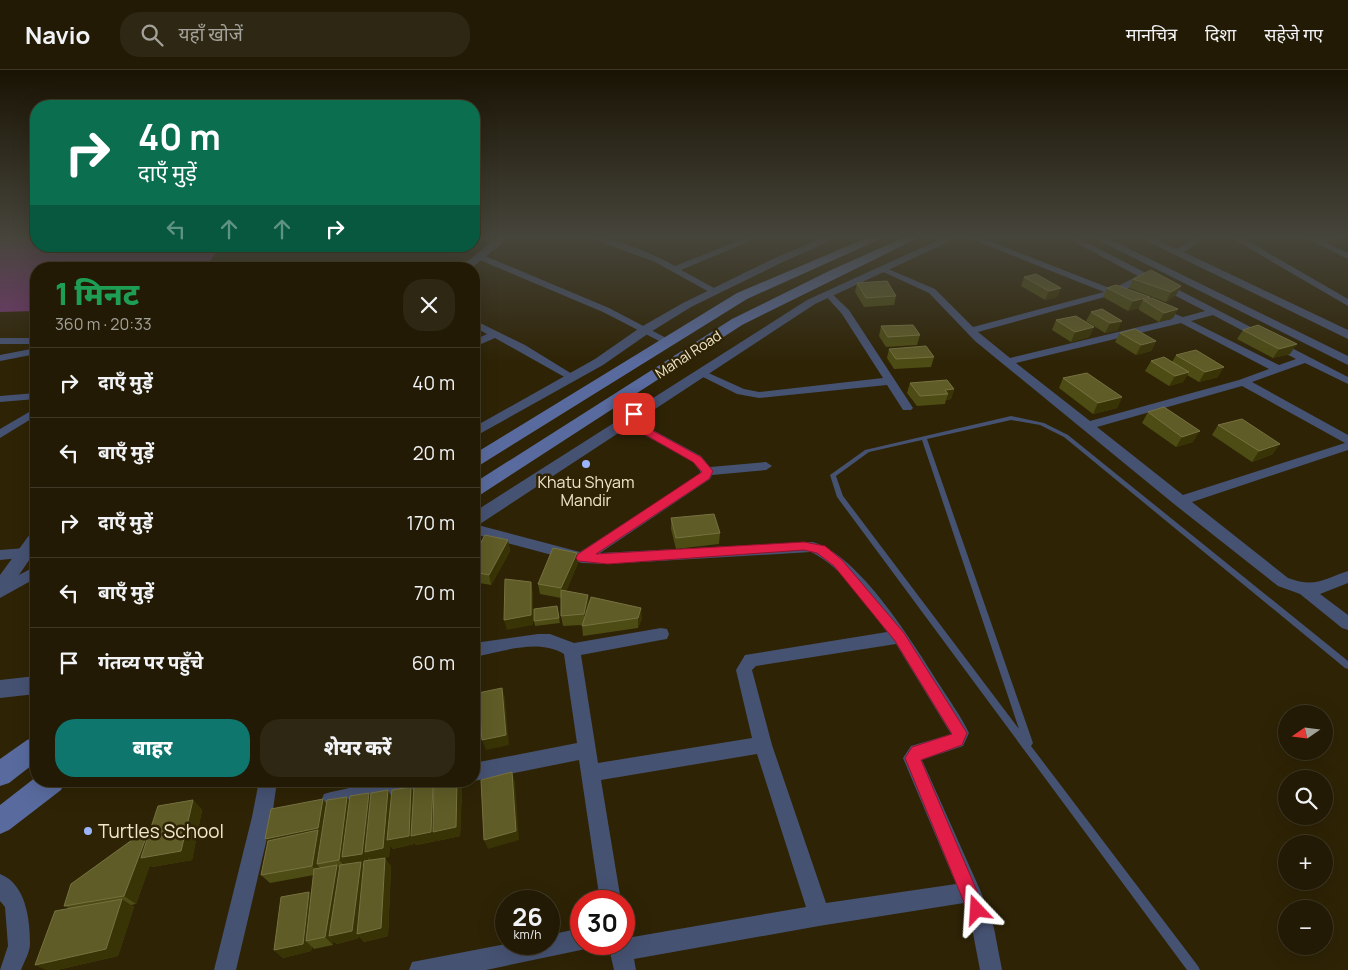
<!DOCTYPE html>
<html lang="hi">
<meta charset="utf-8">
<style>
:root{--surface:#221a04;--page:#2e2713;--text:#f1f3f6;--muted:#a2a19a;--line:#3f3826;--accent:#0f766e}
body{margin:0;font-family:Manrope,"Noto Sans Devanagari",sans-serif;background:var(--page);color:var(--text);height:100vh;display:flex;flex-direction:column;font-size:19px;white-space:nowrap}
*{box-sizing:border-box;margin:0}
p{font-size:16px;color:var(--muted)}
.icon{flex:none;width:28px;height:28px;fill:none;stroke:currentColor;stroke-width:2;stroke-linecap:round;stroke-linejoin:round}
.map{position:relative;flex:1;overflow:hidden}
.side{position:absolute;left:30px;top:192px;width:450px;height:525px;display:flex;flex-direction:column;background:var(--surface);border-radius:20px;box-shadow:0 5px 20px #0002,0 0 0 1px var(--line)}
.side>*{flex:none}
.hud{position:absolute;left:30px;top:30px;width:450px;height:152px;border-radius:20px;box-shadow:0 5px 20px #0002,0 0 0 1px var(--line);background:#0b6e4f;color:#fff;overflow:hidden}
.needle{width:32px;rotate:256deg}
.tools{position:absolute;left:1278px;top:635px;display:grid;gap:10px}
.tools a{display:grid;place-items:center;width:55px;height:55px;border-radius:50%;background:var(--surface);box-shadow:0 5px 20px #0002,0 0 0 1px var(--line);font-size:25px}
.speed{position:absolute;left:495px;top:820px;display:flex;gap:10px;font-size:25px;font-weight:700;text-align:center}
.speed>*{display:grid;place-content:center;width:65px;height:65px;border-radius:50%;background:var(--surface);box-shadow:0 5px 20px #0002,0 0 0 1px var(--line);line-height:1}
.speed small{font-size:12px;font-weight:400}
.speed .limit{border:8px solid #d22;background:#fff;color:#111}
.pin{position:absolute;display:grid;place-items:center;width:42px;height:42px;color:#fff;margin:-21px;border-radius:10px;box-shadow:0 2px 8px #0006}
.me{position:absolute;width:55px;margin:-28px;rotate:340deg;stroke-linejoin:round;filter:drop-shadow(0 0 4px #0008)}
.turn{display:flex;align-items:center;gap:18px;height:105px;padding:0 25px;font-size:22px}
.turn .icon{width:65px;height:65px;stroke-width:2.5}
.turn b{display:block;font-size:35px;line-height:42px}
.lanes{display:flex;align-items:center;height:48px;padding:0 25px;background:#0003;justify-content:center;gap:25px;direction:ltr}
.lanes .off{opacity:.35}
.round{display:grid;place-items:center;flex:none;width:52px;height:52px;border-radius:20px;background:var(--page)}
.overview{display:flex;align-items:center;justify-content:space-between;height:85px;padding:0 25px}
h1{font-size:30px;font-weight:800;line-height:38px;color:#1e9e55}
.button{display:flex;gap:10px;margin-top:auto;padding:10px 25px}
.button a{flex:1;height:58px;border-radius:20px;background:var(--accent);color:#fff;font-size:20px;font-weight:800;line-height:58px;text-align:center}
.button a+a{background:var(--page);color:var(--text)}
ul{padding:0;list-style:none}
li{display:flex;align-items:center;gap:15px;height:70px;padding:0 25px;border-top:1px solid var(--line)}
li div{flex:1}
li b{display:block;font-size:19px}
li em{font-style:normal}
header{display:flex;align-items:center;gap:30px;box-sizing:border-box;height:70px;padding:0 25px;background:var(--surface);border-bottom:1px solid var(--line)}
header strong{font-size:24px}
nav{display:flex;gap:28px;margin-inline-start:auto;font-size:18px}
.search{width:350px;height:45px;background:var(--page);display:flex;align-items:center;gap:12px;box-sizing:border-box;padding:0 18px;border-radius:20px;color:var(--muted);font-size:19px}
.map>svg:first-child{display:block}
.forest{fill:#783776}
.lines{fill:none;stroke-linecap:round;stroke-linejoin:round}
.service{fill:#465272;fill-rule:evenodd}
.minor{fill:#465272;fill-rule:evenodd}
.tertiary{fill:#465272;fill-rule:evenodd}
.secondary{fill:#596b9e;fill-rule:evenodd}
.wall{fill:#4d4c14}
.shaded-wall{fill:#393406}
.building{fill:#5f5c27;stroke:#767241}
.route{fill:#e11d48;stroke:#92132f}
.poi-dot{fill:#9bb5fd;stroke:#2e2305;stroke-width:2}
.labels{text-anchor:middle;dominant-baseline:central;stroke-width:5;stroke-linejoin:round;paint-order:stroke}
.far-street-label{font-size:14px;fill:#f3e7cb;stroke:#2e2305}
.poi-label{font-size:16px;fill:#f3e7cb;stroke:#2e2305}
.near-poi-label{font-size:19px;fill:#f3e7cb;stroke:#2e2305;text-anchor:start}
</style>
<header>
<strong>Navio</strong>
<div class="search"><svg class="icon" aria-label="search" viewBox="0 0 24 24"><circle cx="10" cy="10" r="6"/><path d="M15 15l6 6"/></svg>यहाँ खोजें</div>
<nav><a>मानचित्र</a><a>दिशा</a><a>सहेजे गए</a></nav>
</header>
<div class="map">
<svg width="1348" height="900" viewBox="0 0 1348 900">
<rect width="100%" height="100%" fill="#2e2305"/>
<polygon class="forest" points="0,167 36,167 36,176 221,176 204,199 36,199 36,241 0,242"/>
<g class="lines">
<path class="service" d="M1011,346L1044,353L1068,365L1348,591V599L1345,598L1064,367L1040,355L1011,350L927,369L1033,673L1031,676L1198,896L1200,900H1187L837,427L830,405L865,380ZM922,370L1019,659L843,426L836,406L869,382Z"/>
<g class="minor">
<polygon points="475,167 490,167 502,172 498,174"/>
<path d="M587,167C613,167 652,183 675,196L748,167H760L681,200L716,219L718,221L713,224L655,192Z"/>
<path d="M966,167H979L1112,219L1138,206L1065,167H1076L1348,307V314L1305,293L1252,312L1348,365V380L1192,432L1288,508C1315,518 1324,509 1348,501V513L1320,524L1348,545V560L1342,558L1300,524L1278,516L1174,434L975,271L929,223L879,200L886,198L935,219L973,257L1104,222ZM1145,210L1205,241L1183,247L1157,237L1154,238V242L1172,249L1010,288L978,262L1112,225L1126,228V224L1121,222ZM1213,245L1296,289L1279,295L1191,251ZM1181,253L1269,299L1239,310L1090,351L1016,293ZM1242,316L1345,373L1183,425L1097,357Z"/>
<polygon points="1196,167 1206,167 1180,185 1174,185 1174,181"/>
<polygon points="1230,167 1241,167 1348,229 1348,236"/>
<polygon points="1303,167 1345,167 1325,172 1348,183 1348,189"/>
<polygon points="478,183 609,238 672,271 667,274 663,273 603,242 475,188 474,186"/>
<polygon points="468,191 471,192 471,196 374,199 378,196"/>
<polygon points="829,221 849,240 913,338 911,340 903,340 887,315 759,328 737,324 695,303 700,300 704,301 744,319 759,322 883,308 842,244 824,224"/>
<polygon points="474,250 525,275 577,307 576,309 568,309 495,268 474,277 474,270 487,264 474,257"/>
<rect x="0" y="268" width="36" height="6"/>
<polygon points="36,278 36,284 0,291 0,285"/>
<polygon points="36,323 36,329 0,332 0,326"/>
<polygon points="36,338 36,346 0,368 0,359"/>
<path d="M627,346L701,386L710,397L766,392L772,396L766,400L712,405L710,409L600,483L813,472C860,486 913,573 939,614C949,630 961,646 969,663L963,676L922,690L981,822L994,858L1002,900H980L972,858L964,833L819,856L634,889L636,900H614L608,874H624V865L627,868L806,837L757,684L601,710L621,831H600L579,690L474,711V693L577,673L564,584C538,568 502,582 474,587V573L538,564H550L574,573L661,558L667,559L669,564L667,569L661,570L581,585L598,693L752,668L736,600L745,585L887,562C866,535 844,498 811,482L608,494L582,493L474,464V454L580,482L700,404V401L693,392L623,353L621,350ZM896,574L951,664L911,676L903,688L956,814L826,833L772,675L752,600L756,596Z"/>
<polygon points="25,478 30,479 32,483 30,487 0,490 0,480"/>
<polygon points="36,496 36,508 0,528 0,515"/>
<polygon points="259,711 277,711 272,747 236,900 214,900 252,747"/>
<polygon points="382,711 437,711 435,717 428,720 331,740 324,738 321,731 324,724 331,722"/>
<path d="M0,804C26,814 30,849 30,874C30,882 24,892 21,900H0L8,876L5,837L0,831Z"/>
<polygon points="581,858 581,874 590,874 589,877 581,880 486,900 409,900 412,892 506,874 549,874 549,865"/>
</g>
<g class="tertiary">
<polygon points="498,167 510,167 470,199 458,199"/>
<polygon points="825,167 840,167 785,191 691,237 649,263 603,295 474,367 474,357 595,289 641,257 683,233 777,187"/>
<polygon points="945,167 959,167 815,234 480,454 474,456 474,442 807,230"/>
<polygon points="1092,167 1105,167 1348,286 1348,295"/>
<polygon points="1138,167 1152,167 1348,260 1348,269"/>
<polygon points="36,462 36,480 6,524 0,526 0,505 30,464"/>
<polygon points="36,606 36,624 0,628 0,610"/>
</g>
<g class="secondary">
<polygon points="869,167 885,167 747,229 480,395 474,396 474,384 737,223"/>
<polygon points="905,167 920,167 742,255 480,425 474,427 474,413 732,249 831,200"/>
<polygon points="36,667 36,692 9,713 0,716 0,689 27,670"/>
<polygon points="36,707 36,711 65,711 61,720 9,760 0,764 0,735"/>
</g>
</g>
<g class="wall">
<polygon points="1024,207 1061,218 1057,227 1045,230 1021,216"/>
<polygon points="1133,209 1181,216 1176,225 1166,232 1129,218"/>
<polygon points="857,213 896,226 894,235 864,237 855,222"/>
<polygon points="1107,218 1149,229 1178,239 1173,248 1159,252 1139,240 1139,238 1128,241 1103,227"/>
<polygon points="1102,239 1118,260 1105,263 1086,251 1091,242"/>
<polygon points="1056,250 1094,257 1089,267 1071,272 1052,260"/>
<polygon points="881,256 920,265 917,275 886,277 879,266"/>
<polygon points="1243,260 1290,284 1273,288 1237,269"/>
<polygon points="1120,263 1156,271 1151,281 1136,285 1115,272"/>
<polygon points="889,279 934,287 931,297 894,299 887,288"/>
<polygon points="1176,285 1218,307 1199,312 1187,305 1183,312 1169,316 1145,301 1151,291 1172,292"/>
<polygon points="1063,308 1122,327 1117,338 1093,344 1059,318"/>
<polygon points="910,313 954,319 951,329 946,330 945,334 917,336 907,323"/>
<polygon points="1148,342 1193,372 1176,377 1142,353"/>
<polygon points="1218,355 1273,384 1252,392 1212,365"/>
<polygon points="671,448 720,463 719,474 676,479 671,459"/>
<polygon points="508,470 510,481 491,515 474,512 474,485"/>
<polygon points="577,483 578,493 566,521 589,533 642,548 638,558 583,566 582,555 563,556 561,546 561,528 540,524 538,514"/>
<polygon points="557,536 560,553 535,556 534,551"/>
<polygon points="442,711 459,711 462,718 460,766 437,771 436,768 436,771 416,775 414,772 414,774 393,779 390,775 389,787 381,788 391,796 388,866 364,872 359,866 359,868 337,874 333,871 333,875 314,879 312,877 311,881 283,888 274,880 309,822 311,824 314,805 270,813 261,805 268,772 265,769 326,733 347,727 350,731 369,723 371,726 391,725 411,717 413,720 434,716"/>
<polygon points="193,730 202,740 192,790 152,797 150,795 136,834 131,835 134,837 118,886 57,900 46,900 69,838 64,836 150,757 151,758"/>
</g>
<g class="shaded-wall">
<polygon points="1181,216 1176,225 1166,232 1171,222"/>
<polygon points="1061,218 1057,227 1045,230 1049,221"/>
<polygon points="1150,227 1147,233 1143,230 1139,238 1128,241 1133,231"/>
<polygon points="1178,239 1173,248 1159,252 1164,243"/>
<polygon points="1122,251 1118,260 1105,263 1110,253"/>
<polygon points="1094,257 1089,267 1071,272 1075,262"/>
<polygon points="1156,271 1151,281 1136,285 1141,275"/>
<polygon points="1297,274 1290,284 1273,288 1279,279"/>
<polygon points="1224,297 1218,307 1199,312 1205,302"/>
<polygon points="1189,302 1183,312 1169,316 1175,306"/>
<polygon points="954,319 951,329 946,330 948,324 945,320"/>
<polygon points="1122,327 1117,338 1093,344 1098,333"/>
<polygon points="1200,361 1193,372 1176,377 1182,367"/>
<polygon points="1280,374 1273,384 1252,392 1259,381"/>
<polygon points="508,470 510,481 491,515 489,505"/>
<polygon points="577,483 578,493 563,529 561,518"/>
<polygon points="531,512 533,523 533,555 507,560 504,550"/>
<polygon points="588,525 589,535 585,555 584,544"/>
<polygon points="641,538 642,548 638,558 638,548"/>
<polygon points="502,618 505,628 509,675 486,680 482,670"/>
<polygon points="512,702 515,712 519,770 488,779 484,770"/>
<polygon points="457,711 459,711 462,718 460,766 437,771 436,768 436,771 416,775 414,772 414,774 393,779 390,775 389,787 371,791 369,787 368,792 362,794 367,800 385,788 391,796 388,866 364,872 359,866 359,868 337,874 333,871 333,875 325,867 337,795 344,804 349,796 346,793 346,798 339,790 347,727 354,737 369,723 375,732 388,720 394,730 411,717 417,726 433,713 437,723"/>
<polygon points="323,729 330,738 317,794 320,798 319,804 312,796 273,778 265,769"/>
<polygon points="193,730 202,740 192,790 152,797 150,795 136,834 124,826 150,757 161,766"/>
<polygon points="309,822 317,830 306,871 312,877 311,881 283,888 274,880"/>
<polygon points="122,829 134,837 118,886 57,900 46,900 35,895"/>
</g>
<g class="building">
<polygon points="1151,200 1181,216 1171,222 1133,209"/>
<polygon points="1036,204 1061,218 1049,221 1024,207"/>
<polygon points="887,211 896,226 866,228 857,213"/>
<polygon points="1116,215 1150,227 1133,231 1107,218"/>
<polygon points="1152,228 1178,239 1164,243 1143,230"/>
<polygon points="1102,239 1122,251 1110,253 1091,242"/>
<polygon points="1076,246 1094,257 1075,262 1056,250"/>
<polygon points="913,255 920,265 888,267 881,256"/>
<polygon points="1258,255 1297,274 1279,279 1243,260"/>
<polygon points="1135,259 1156,271 1141,275 1120,263"/>
<polygon points="926,276 934,287 896,289 889,279"/>
<polygon points="1196,280 1224,297 1205,302 1176,285"/>
<polygon points="1164,287 1189,302 1175,306 1151,291"/>
<polygon points="1087,303 1122,327 1098,333 1063,308"/>
<polygon points="947,310 954,319 945,320 948,324 920,326 910,313"/>
<polygon points="1164,337 1200,361 1182,367 1148,342"/>
<polygon points="1242,349 1280,374 1259,381 1218,355"/>
<polygon points="714,444 720,463 676,468 671,448"/>
<polygon points="485,465 508,470 489,505 474,502 474,485"/>
<polygon points="553,478 577,483 561,518 538,514"/>
<polygon points="505,509 531,512 531,545 504,550"/>
<polygon points="561,520 588,525 584,544 561,546"/>
<polygon points="591,527 641,538 638,548 582,556"/>
<polygon points="557,536 559,548 534,551 534,539"/>
<polygon points="502,618 506,665 482,670 478,623"/>
<polygon points="512,702 516,761 484,770 481,710"/>
<polygon points="442,711 457,711 456,757 433,762 434,713"/>
<polygon points="433,713 431,762 411,766 414,716"/>
<polygon points="411,717 409,766 387,770 392,720"/>
<polygon points="388,720 383,778 365,782 371,723"/>
<polygon points="369,723 362,784 342,787 350,726"/>
<polygon points="347,727 339,790 317,794 327,730"/>
<polygon points="323,729 318,758 265,769 271,739"/>
<polygon points="193,730 181,781 141,788 158,736"/>
<polygon points="150,757 124,826 64,836 71,814"/>
<polygon points="318,760 312,796 261,805 268,771"/>
<polygon points="385,788 381,858 357,864 364,791"/>
<polygon points="361,792 352,861 329,866 340,795"/>
<polygon points="337,795 325,867 306,871 314,799"/>
<polygon points="309,822 303,874 274,880 281,827"/>
<polygon points="122,829 106,879 35,895 55,841"/>
</g>
<linearGradient id="sky" x2="0" y2="1"><stop stop-color="#191303"/><stop offset="0.57" stop-color="#46453b"/><stop offset="1" stop-color="#46453b" stop-opacity="0"/></linearGradient>
<rect width="1348" height="293" fill="url(#sky)"/>
<polygon class="route" points="631,342 639,344 633,350 701,387 713,401 709,409 596,484 804,472 825,476 842,490 904,563 967,663 962,675 921,690 985,840 983,847 977,849 970,847 905,688 912,677 952,664 895,571 834,496 817,483 804,480 608,494 578,491 576,488 578,484 702,402 693,392 623,352 623,348"/>
<g class="poi-dot">
<circle cx="586" cy="394" r="5"/>
<circle cx="88" cy="761" r="5"/>
</g>
<g class="labels">
<g class="far-street-label">
<text transform="translate(688 284) rotate(-33)">Mahal Road</text>
</g>
<g class="poi-label">
<text x="586" y="412">Khatu Shyam<tspan x="586" dy="18">Mandir</tspan></text>
</g>
<g class="near-poi-label">
<text x="98" y="761">Turtles School</text>
</g>
</g>
</svg>
<div class="tools">
<a><svg class="needle" viewBox="-14 -14 28 28"><path d="M0-13l5 13h-10z" fill="#e53935"/><path d="M0 13l5-13h-10z" fill="#a2a19a"/></svg></a>
<a><svg class="icon" aria-label="search" viewBox="0 0 24 24"><circle cx="10" cy="10" r="6"/><path d="M15 15l6 6"/></svg></a>
<a>+</a>
<a>−</a>
</div>
<div class="speed"><div>26<small>km/h</small></div><div class="limit">30</div></div>
<div class="pin" style="left:634px;top:344px;background:#d93025"><svg class="icon" aria-label="arrive" viewBox="0 0 24 24"><path d="M6 21V4h12l-3 4 3 4H6"/></svg></div>
<svg class="me" style="left:977px;top:840px" viewBox="-20 -20 40 40"><path d="M0-17L14 15 0 8-14 15z" fill="#e11d48" stroke="#fff" stroke-width="4"/></svg>
<div class="hud">
<div class="turn"><svg class="icon" aria-label="right" viewBox="0 0 24 24"><path d="M7 20v-9h11M14 6l5 5-5 5"/></svg><div><b>40 m</b>दाएँ मुड़ें</div></div>
<div class="lanes"><svg class="icon off" aria-label="left" viewBox="0 0 24 24"><path d="M17 20v-9H6M10 6l-5 5 5 5"/></svg><svg class="icon off" aria-label="ahead" viewBox="0 0 24 24"><path d="M12 20V5M6 11l6-6 6 6"/></svg><svg class="icon off" aria-label="ahead" viewBox="0 0 24 24"><path d="M12 20V5M6 11l6-6 6 6"/></svg><svg class="icon" aria-label="right" viewBox="0 0 24 24"><path d="M7 20v-9h11M14 6l5 5-5 5"/></svg></div>
</div>
<section class="side">
<div class="overview"><div><h1>1 मिनट</h1><p>360 m · 20:33</p></div><a class="round"><svg class="icon" aria-label="close" viewBox="0 0 24 24"><path d="M6 6l12 12M18 6L6 18"/></svg></a></div>
<ul>
<li><svg class="icon" aria-label="right" viewBox="0 0 24 24"><path d="M7 20v-9h11M14 6l5 5-5 5"/></svg><div><b>दाएँ मुड़ें</b></div><em>40 m</em></li>
<li><svg class="icon" aria-label="left" viewBox="0 0 24 24"><path d="M17 20v-9H6M10 6l-5 5 5 5"/></svg><div><b>बाएँ मुड़ें</b></div><em>20 m</em></li>
<li><svg class="icon" aria-label="right" viewBox="0 0 24 24"><path d="M7 20v-9h11M14 6l5 5-5 5"/></svg><div><b>दाएँ मुड़ें</b></div><em>170 m</em></li>
<li><svg class="icon" aria-label="left" viewBox="0 0 24 24"><path d="M17 20v-9H6M10 6l-5 5 5 5"/></svg><div><b>बाएँ मुड़ें</b></div><em>70 m</em></li>
<li><svg class="icon" aria-label="arrive" viewBox="0 0 24 24"><path d="M6 21V4h12l-3 4 3 4H6"/></svg><div><b>गंतव्य पर पहुँचे</b></div><em>60 m</em></li>
</ul>
<div class="button"><a>बाहर</a><a>शेयर करें</a></div>
</section>
</div>
